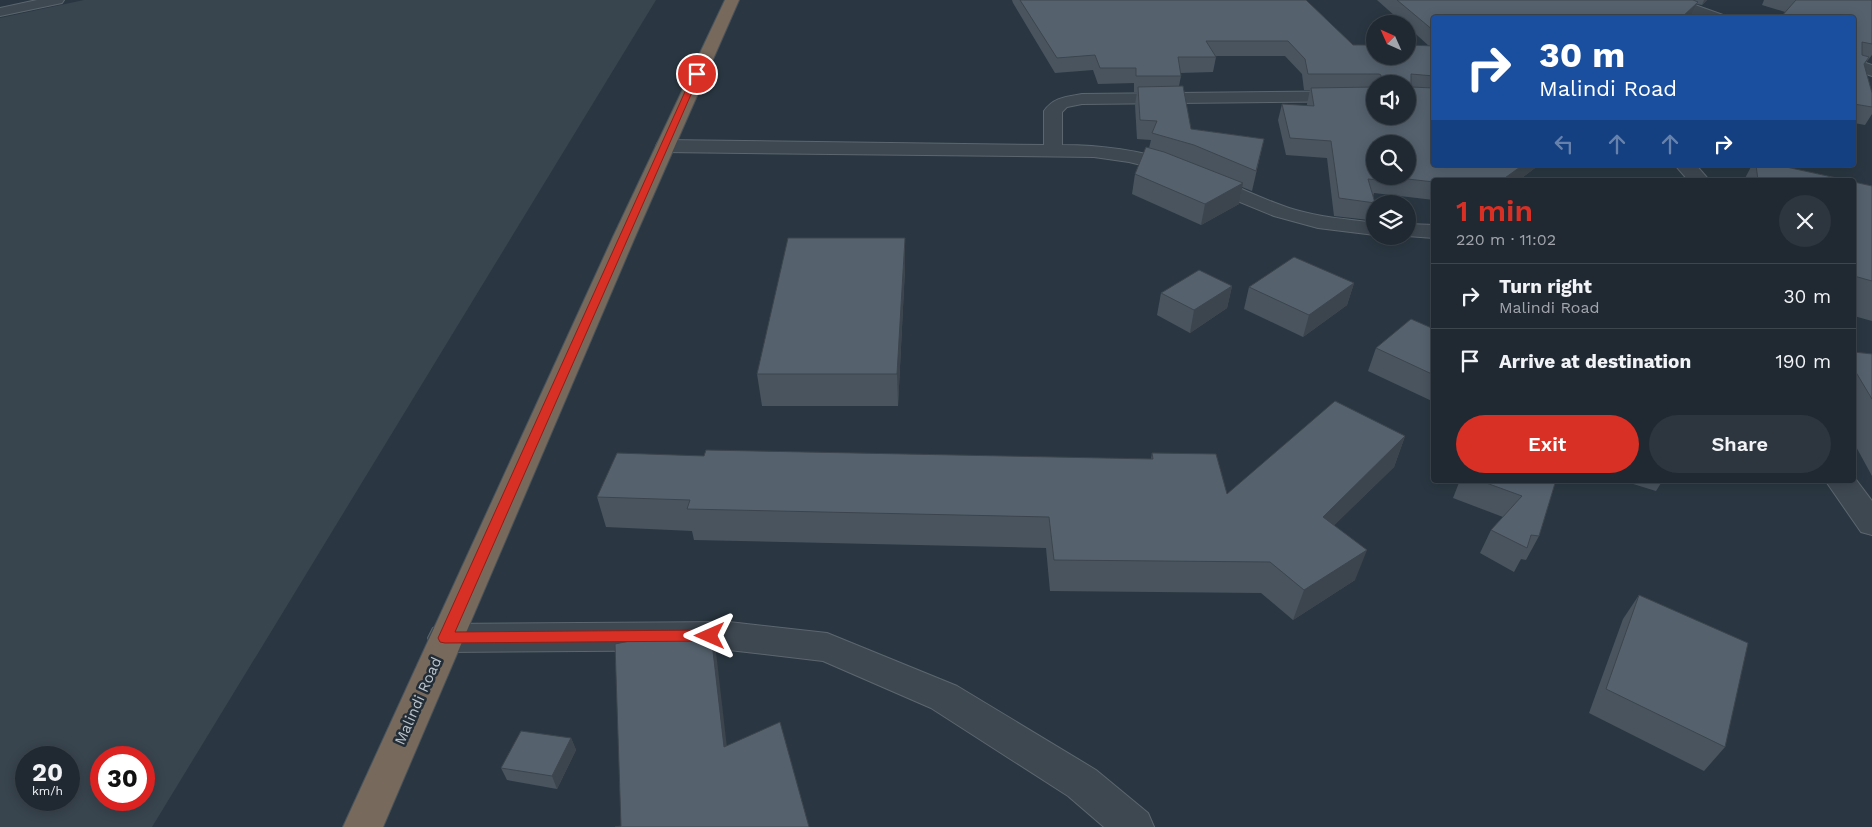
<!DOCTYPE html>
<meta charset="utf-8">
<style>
:root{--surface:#202932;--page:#2d353e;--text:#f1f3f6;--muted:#a2a6ac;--line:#3d454d;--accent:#d93025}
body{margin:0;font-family:"Work Sans",sans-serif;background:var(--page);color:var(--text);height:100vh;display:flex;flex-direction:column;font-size:19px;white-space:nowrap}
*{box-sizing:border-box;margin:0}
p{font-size:16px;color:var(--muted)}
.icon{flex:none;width:28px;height:28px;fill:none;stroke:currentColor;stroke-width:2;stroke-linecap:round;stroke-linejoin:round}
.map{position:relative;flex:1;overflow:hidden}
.details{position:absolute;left:1431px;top:178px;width:425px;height:305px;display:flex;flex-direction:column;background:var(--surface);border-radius:5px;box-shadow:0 2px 12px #0003,0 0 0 1px var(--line)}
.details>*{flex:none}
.banner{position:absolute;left:1431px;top:15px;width:425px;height:152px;border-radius:5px;box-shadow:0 2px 12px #0003,0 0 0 1px var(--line);background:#1a4fa0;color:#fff;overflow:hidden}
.needle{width:32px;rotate:315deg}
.tools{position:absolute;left:1366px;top:15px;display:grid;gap:10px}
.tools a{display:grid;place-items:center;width:50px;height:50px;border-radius:50%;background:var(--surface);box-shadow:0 2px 12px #0003,0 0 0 1px var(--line);font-size:25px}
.speed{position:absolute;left:15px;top:746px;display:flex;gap:10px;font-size:25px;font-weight:700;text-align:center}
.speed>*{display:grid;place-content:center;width:65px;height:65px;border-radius:50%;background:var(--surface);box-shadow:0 2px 12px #0003,0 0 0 1px var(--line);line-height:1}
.speed small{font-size:12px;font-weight:400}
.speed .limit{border:8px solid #d22;background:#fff;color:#111}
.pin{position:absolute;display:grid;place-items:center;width:42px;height:42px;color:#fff;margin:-21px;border:2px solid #fff;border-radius:50%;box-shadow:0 1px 5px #0007}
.me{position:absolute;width:55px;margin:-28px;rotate:270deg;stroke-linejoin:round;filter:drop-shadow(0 0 4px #0008)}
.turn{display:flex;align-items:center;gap:18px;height:105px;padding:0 25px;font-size:22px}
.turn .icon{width:65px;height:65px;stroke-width:2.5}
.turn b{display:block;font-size:35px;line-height:42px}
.lanes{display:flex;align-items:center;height:48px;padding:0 25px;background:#0003;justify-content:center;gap:25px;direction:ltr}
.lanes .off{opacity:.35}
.round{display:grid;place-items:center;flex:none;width:52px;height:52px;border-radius:26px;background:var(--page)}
.overview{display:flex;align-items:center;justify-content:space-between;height:85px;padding:0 25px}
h1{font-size:30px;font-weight:600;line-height:38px;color:var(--accent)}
.cta{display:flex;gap:10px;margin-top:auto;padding:10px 25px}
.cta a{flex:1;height:58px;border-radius:30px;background:var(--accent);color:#fff;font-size:20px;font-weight:600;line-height:58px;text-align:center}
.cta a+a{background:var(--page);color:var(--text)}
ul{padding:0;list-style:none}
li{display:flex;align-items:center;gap:15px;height:65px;padding:0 25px;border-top:1px solid var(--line)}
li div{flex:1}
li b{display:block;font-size:19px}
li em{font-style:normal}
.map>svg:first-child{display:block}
.airport{fill:#38444e;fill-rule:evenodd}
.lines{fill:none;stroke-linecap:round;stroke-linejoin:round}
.street-casing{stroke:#5c666f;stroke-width:2}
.highway-casing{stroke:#48535c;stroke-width:2}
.street{fill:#3e4851;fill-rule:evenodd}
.highway{fill:#77695c;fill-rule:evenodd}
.wall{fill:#49545f;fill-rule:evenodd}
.shaded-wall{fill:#3c454d}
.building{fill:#55626e;stroke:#3c454d}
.route{fill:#d93025;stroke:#8d1f18}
.labels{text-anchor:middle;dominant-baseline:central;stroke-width:5;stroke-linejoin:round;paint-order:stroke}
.street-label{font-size:15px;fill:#bbc3cb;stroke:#222d37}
</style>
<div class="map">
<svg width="1872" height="827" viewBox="0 0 1872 827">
<rect width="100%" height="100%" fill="#2a3742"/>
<path class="airport" d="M84,0H656L152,827H0V18ZM26,758H69V800H26ZM101,758H144V800H101Z"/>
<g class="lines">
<defs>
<g id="street">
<polygon points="37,0 64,0 62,3 0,16 0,8"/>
<polygon points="1660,0 1681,0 1723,15 1725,18 1703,18 1662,3"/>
<polygon points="1854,59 1872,65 1872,76 1854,70"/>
<path d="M1375,91V101L1082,104L1067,107L1062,112V145C1101,145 1138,150 1175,162C1214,174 1250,195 1289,208C1317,217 1346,219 1375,223V235L1318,228L1274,216L1162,170L1129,162L1094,157L665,152L658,150L656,146L658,142L665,140L1044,145V111C1054,97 1066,97 1082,94Z"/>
<polygon points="1675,165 1696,165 1709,180 1688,180"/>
<polygon points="1408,224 1434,225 1434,238 1407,236"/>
<polygon points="1854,477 1872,501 1872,535 1861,532 1825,480 1854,480"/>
<polygon points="729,622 827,633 957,686 1096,770 1148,813 1154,827 1104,827 1068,796 931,708 823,661 729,650 445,652 433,648 428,638 433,628 445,624"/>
</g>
<polygon id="highway" points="725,0 739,0 635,237 383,827 343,827 613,237"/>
</defs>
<use href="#street" class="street-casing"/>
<use href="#highway" class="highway-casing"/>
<use href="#street" class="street"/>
<use href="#highway" class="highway"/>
</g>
<g class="wall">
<path d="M1012,0H1306L1353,45L1429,46L1408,27V24H1404L1377,0H1707L1702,5L1697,4L1691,16L1434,18V165H1539L1519,180H1434V200L1374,193L1373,196L1375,203L1369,220L1334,216L1327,158L1286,155L1278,120L1282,104L1307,106V104L1310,90H1304L1302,74L1285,56H1215L1216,57L1213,72L1180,73L1181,76L1179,86L1191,129L1264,139L1252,191L1242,187L1239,204L1201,225L1132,194L1135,174L1149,148L1151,140L1137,139L1135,105L1137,92H1134V83L1098,84L1093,70L1055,73L1013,3ZM1375,84H1408L1375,116Z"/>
<polygon points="1764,0 1872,0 1872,55 1864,65 1872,93 1872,114 1865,125 1854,123 1854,18 1785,12 1762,5"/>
<polygon points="1752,165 1777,165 1846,180 1744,180"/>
<polygon points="1854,182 1872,186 1872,321 1854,316"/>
<polygon points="905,238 905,268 898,406 762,406 757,374"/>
<polygon points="1354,283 1347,305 1303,337 1244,309 1249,287"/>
<polygon points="1232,286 1227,308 1190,333 1157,315 1161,293"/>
<polygon points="1434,329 1434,402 1368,371 1376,348"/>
<polygon points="1854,352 1872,354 1872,476 1854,443"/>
<polygon points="1405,436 1394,467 1334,525 1355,580 1293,620 1261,593 1050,591 1046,548 694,540 692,531 606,527 597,497 704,456 1151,459 1152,453 1227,494"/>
<polygon points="1460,480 1556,480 1539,536 1526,560 1521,559 1514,572 1480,553 1491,530 1503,517 1453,498"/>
<polygon points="1620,480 1663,480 1656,491"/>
<polygon points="1639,595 1725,747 1704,771 1589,713 1623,619"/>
<polygon points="571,738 576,750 557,789 507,780 501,768"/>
</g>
<g class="shaded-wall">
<polygon points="1704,0 1707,0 1702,5"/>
<polygon points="1698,2 1691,16 1689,18 1681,18"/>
<polygon points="1523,165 1539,165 1519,180 1502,180"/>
<polygon points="1243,183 1239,204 1201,225 1205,204"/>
<polygon points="905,238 905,268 898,406 897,374"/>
<polygon points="1354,283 1347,305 1303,337 1309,315"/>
<polygon points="1232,286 1227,308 1190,333 1194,310"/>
<polygon points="1405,436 1394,467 1312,547 1323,517"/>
<polygon points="1367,550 1355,580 1293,620 1304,590"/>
<polygon points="710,625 716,652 730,774 724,747"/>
<polygon points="571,738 576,750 557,789 552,776"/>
</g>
<g class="building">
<polygon points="1020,0 1306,0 1353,45 1375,45 1375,56 1408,56 1408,45 1434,46 1434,76 1411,74 1411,87 1434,88 1434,165 1523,165 1502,180 1434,180 1434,182 1381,176 1408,176 1408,144 1375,144 1375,176 1379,176 1378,180 1368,179 1375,203 1339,198 1331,141 1290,138 1282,104 1314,106 1311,88 1375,87 1375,116 1408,116 1408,84 1381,84 1381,75 1379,74 1308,74 1305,59 1288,41 1206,41 1216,57 1178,57 1181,76 1136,76 1136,68 1100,68 1095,55 1057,58"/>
<polygon points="1397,0 1693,0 1698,2 1681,18 1434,18 1434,31"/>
<polygon points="1796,0 1872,0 1872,44 1862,42 1862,55 1869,57 1864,64 1872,93 1872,107 1854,104 1854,18 1780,18"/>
<polygon points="1183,86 1191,129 1264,139 1256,171 1194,145 1152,133 1157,121 1140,120 1138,87"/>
<polygon points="1146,147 1164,152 1243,183 1205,204 1135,174"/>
<polygon points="1756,165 1777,165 1846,180 1758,180"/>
<polygon points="1854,182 1872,186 1872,281 1854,276"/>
<polygon points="788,238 905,238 897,374 757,374"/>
<polygon points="1294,257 1354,283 1309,315 1249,287"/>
<polygon points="1199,270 1232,286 1194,310 1161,293"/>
<polygon points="1411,319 1434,329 1434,375 1376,348"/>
<polygon points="1854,352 1872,354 1872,399 1854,369"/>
<polygon points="1335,401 1405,436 1323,517 1367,550 1304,590 1270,562 1054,560 1049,517 687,509 690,500 597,497 617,453 704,456 706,450 1153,459 1152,453 1216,454 1227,494"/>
<polygon points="1478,480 1556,480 1539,536 1531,535 1527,548 1491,530 1522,496"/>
<polygon points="1639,595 1748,643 1725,747 1606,689"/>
<polygon points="710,625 724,747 780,722 809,827 615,827 621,826 615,644"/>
<polygon points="521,731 571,738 552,776 501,768"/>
</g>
<polygon class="route" points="697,72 700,74 455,632 710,630 715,632 717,636 715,640 710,641 445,643 440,642 438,638 693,74"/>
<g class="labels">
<g class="street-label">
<text transform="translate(418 701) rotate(-66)">Malindi Road</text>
</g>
</g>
</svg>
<div class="tools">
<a><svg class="needle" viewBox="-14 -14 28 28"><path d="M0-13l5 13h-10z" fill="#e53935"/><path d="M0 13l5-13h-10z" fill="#a2a6ac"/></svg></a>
<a><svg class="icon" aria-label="sound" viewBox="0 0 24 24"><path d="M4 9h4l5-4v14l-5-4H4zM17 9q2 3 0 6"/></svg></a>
<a><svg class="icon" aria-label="search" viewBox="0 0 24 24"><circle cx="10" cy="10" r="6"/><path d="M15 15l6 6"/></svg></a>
<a><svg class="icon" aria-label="layers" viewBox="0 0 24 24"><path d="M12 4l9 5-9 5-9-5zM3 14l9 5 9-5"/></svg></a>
</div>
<div class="speed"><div>20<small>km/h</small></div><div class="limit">30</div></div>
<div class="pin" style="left:697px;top:74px;background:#d93025"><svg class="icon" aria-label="arrive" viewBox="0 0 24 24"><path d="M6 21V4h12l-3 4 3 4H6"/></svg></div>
<svg class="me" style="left:710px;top:636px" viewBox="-20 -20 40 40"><path d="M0-17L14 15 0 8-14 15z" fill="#d93025" stroke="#fff" stroke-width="4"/></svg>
<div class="banner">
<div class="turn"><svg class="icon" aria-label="right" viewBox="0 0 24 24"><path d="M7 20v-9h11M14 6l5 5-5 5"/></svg><div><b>30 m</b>Malindi Road</div></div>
<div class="lanes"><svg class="icon off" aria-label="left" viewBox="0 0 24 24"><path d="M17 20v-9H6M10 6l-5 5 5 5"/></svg><svg class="icon off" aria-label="ahead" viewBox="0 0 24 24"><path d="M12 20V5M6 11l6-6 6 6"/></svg><svg class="icon off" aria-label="ahead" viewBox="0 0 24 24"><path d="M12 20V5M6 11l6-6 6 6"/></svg><svg class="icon" aria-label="right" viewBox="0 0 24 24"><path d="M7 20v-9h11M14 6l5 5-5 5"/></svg></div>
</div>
<section class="details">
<div class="overview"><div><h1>1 min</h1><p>220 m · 11:02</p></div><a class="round"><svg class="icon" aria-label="close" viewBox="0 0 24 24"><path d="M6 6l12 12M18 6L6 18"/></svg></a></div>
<ul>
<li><svg class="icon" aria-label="right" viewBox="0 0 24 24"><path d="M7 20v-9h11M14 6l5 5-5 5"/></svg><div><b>Turn right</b><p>Malindi Road</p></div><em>30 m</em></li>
<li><svg class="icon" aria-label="arrive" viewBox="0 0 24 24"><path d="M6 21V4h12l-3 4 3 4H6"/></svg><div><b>Arrive at destination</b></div><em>190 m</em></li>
</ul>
<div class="cta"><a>Exit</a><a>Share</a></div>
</section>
</div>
